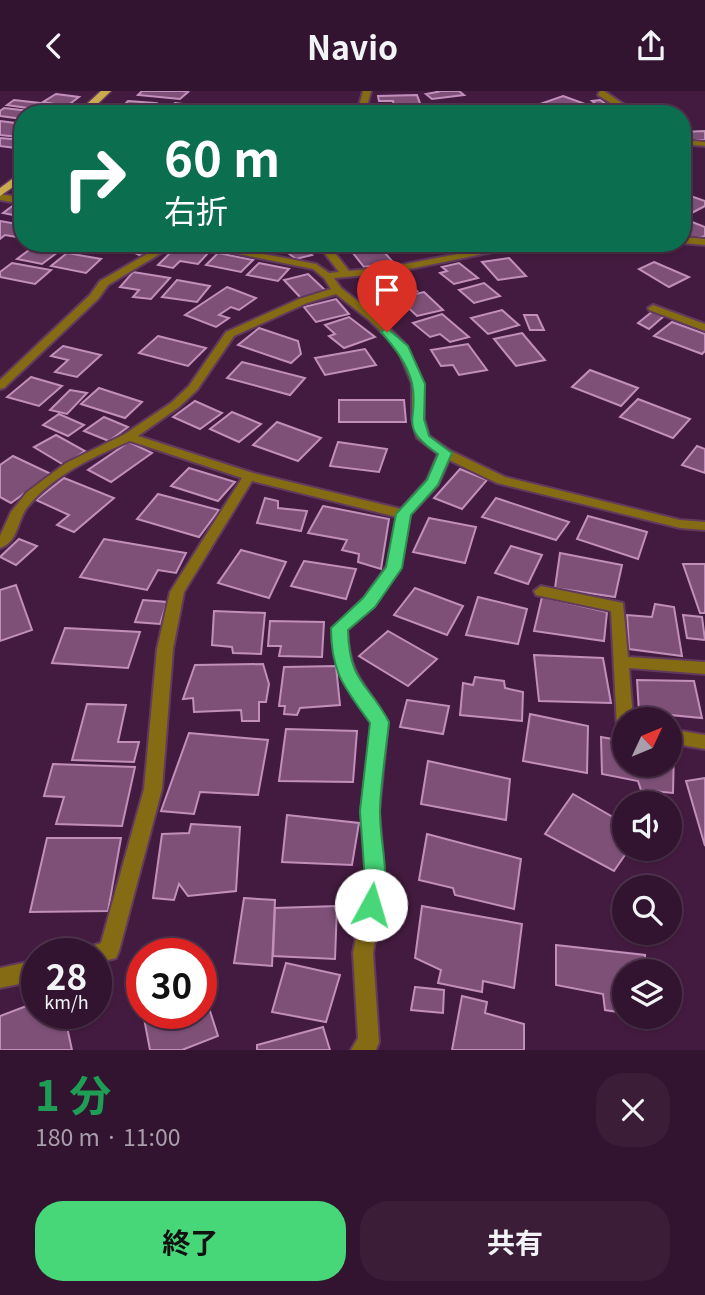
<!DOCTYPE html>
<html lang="ja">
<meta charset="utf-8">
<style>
:root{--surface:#331430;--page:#3b1d38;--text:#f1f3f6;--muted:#a99eab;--line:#4e334c;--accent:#47d779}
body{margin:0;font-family:Georgia,"Noto Sans JP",serif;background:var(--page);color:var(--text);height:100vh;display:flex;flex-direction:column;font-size:26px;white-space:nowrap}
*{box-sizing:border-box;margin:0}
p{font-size:23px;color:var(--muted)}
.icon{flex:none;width:38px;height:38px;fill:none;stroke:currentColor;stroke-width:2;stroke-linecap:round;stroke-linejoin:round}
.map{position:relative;height:959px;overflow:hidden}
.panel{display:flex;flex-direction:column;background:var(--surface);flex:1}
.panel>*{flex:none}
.hud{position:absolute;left:14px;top:14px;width:677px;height:147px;border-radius:28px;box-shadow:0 2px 5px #0004,0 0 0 2px var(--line);background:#0b6e4f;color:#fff;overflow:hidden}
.needle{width:46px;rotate:46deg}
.buttons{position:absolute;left:612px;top:616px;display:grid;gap:14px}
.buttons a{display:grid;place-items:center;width:70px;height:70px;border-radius:50%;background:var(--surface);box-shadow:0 2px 5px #0004,0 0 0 2px var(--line);font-size:35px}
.speed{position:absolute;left:21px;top:847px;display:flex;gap:14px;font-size:35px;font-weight:700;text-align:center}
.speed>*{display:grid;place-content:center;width:91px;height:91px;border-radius:50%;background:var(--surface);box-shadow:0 2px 5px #0004,0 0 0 2px var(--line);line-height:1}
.speed small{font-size:18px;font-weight:400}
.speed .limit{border:10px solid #d22;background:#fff;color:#111}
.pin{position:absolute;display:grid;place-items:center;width:60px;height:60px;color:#fff;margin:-72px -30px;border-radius:50% 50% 50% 0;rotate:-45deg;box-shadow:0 0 7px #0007}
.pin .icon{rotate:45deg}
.me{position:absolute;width:77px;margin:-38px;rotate:6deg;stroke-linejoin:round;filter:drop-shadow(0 0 5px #0008)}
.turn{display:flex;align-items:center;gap:24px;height:147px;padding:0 35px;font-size:32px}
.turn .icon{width:91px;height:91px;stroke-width:2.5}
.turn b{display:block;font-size:49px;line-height:60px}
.round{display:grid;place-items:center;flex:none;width:74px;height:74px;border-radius:28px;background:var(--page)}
.overview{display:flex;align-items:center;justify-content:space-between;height:119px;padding:0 35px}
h1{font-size:42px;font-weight:700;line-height:52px;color:#1e9e55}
.primary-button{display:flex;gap:14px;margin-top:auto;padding:14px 35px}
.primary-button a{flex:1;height:80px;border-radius:28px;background:var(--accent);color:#111;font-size:28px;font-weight:700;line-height:80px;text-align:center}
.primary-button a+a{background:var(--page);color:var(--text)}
header{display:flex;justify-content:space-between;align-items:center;height:91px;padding:0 35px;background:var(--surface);font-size:32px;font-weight:700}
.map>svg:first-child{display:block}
.building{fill:#7e5078;stroke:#c28fbb;stroke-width:2}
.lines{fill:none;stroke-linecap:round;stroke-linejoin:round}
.street-casing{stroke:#613a5d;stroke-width:4}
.primary-casing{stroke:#613a5d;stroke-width:3}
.street{fill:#846b14;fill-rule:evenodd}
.primary{fill:#caab4f;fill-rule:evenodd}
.route{fill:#47d779;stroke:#2e8c4f;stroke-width:2}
</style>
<header><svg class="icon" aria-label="back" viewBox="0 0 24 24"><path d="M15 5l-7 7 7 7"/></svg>Navio<svg class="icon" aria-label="share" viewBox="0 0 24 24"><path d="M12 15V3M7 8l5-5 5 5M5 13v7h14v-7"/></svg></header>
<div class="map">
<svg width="705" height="959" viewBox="0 0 705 959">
<rect width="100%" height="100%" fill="#441b40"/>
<g class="building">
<polygon points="142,0 183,0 188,1 180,8 138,4"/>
<polygon points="435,0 459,0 464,4 432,8 426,3 437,1"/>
<polygon points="56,3 79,6 67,15 43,11"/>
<polygon points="417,4 421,15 394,15 393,10 379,10 378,5"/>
<polygon points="563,5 585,13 565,20 543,12"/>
<polygon points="14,9 49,13 41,19 7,14"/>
<polygon points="600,9 620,23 590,23 586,20 602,18 592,10"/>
<polygon points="128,10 156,12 154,14 162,14 157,20 121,17"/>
<polygon points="175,12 198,15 196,17 204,18 200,21 208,22 163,21"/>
<polygon points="447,16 472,17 472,23 446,23"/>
<polygon points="4,17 38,21 23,23 23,28 0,25 0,20"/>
<polygon points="0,30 23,33 23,43 19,46 0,44"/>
<polygon points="705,40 705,49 687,49 682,43 682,41"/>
<polygon points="0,47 23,49 23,50 15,57 0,55"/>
<polygon points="682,102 705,110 705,115 682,127"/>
<polygon points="15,113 23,115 23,126 3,122"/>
<polygon points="682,127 705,136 705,145 695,148 682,143"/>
<polygon points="0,130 23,134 23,147 5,144 0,148"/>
<polygon points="48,152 86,152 78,160 46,154"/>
<polygon points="147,152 157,157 141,165 131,160"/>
<polygon points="345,152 376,152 393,171 364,176"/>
<polygon points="411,152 431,152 437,159 421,162"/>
<polygon points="177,155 209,161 198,173 180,170 173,177 158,174"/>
<polygon points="33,156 58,161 42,173 17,168"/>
<polygon points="304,157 312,164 296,168 288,162"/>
<polygon points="67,162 101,168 86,182 51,175"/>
<polygon points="218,162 253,169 241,181 206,174"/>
<polygon points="509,167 526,185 498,189 482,171"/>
<polygon points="654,171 689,186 669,196 639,178"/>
<polygon points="12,172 51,179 35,193 0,186 0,181"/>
<polygon points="259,172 289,178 278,190 247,184"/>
<polygon points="459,172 478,187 454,193 440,182 447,180 442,176"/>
<polygon points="133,181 170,187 151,208 133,206 139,199 120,196"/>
<polygon points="308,183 326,200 301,207 284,189"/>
<polygon points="400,185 417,200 387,208 370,192"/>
<polygon points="177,189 210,195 197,211 162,206"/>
<polygon points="484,192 500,205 474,212 459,199"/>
<polygon points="227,196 256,207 239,219 231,216 219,224 229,227 216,236 185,224"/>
<polygon points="424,201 443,219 417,225 398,207"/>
<polygon points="336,208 349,223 316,231 304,216"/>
<polygon points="502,219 519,234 488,243 471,227"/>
<polygon points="653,220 664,225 649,238 638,232"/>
<polygon points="442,223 469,246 450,251 440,243 430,246 413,232"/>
<polygon points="524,224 537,224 544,239 530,239"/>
<polygon points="349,226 375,246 344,257 329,245 335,243 325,234"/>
<polygon points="672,231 705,243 705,260 702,263 654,245"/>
<polygon points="259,237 298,250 301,263 291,272 238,254"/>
<polygon points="522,242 545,269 516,275 494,248"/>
<polygon points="158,245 206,257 188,275 139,262"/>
<polygon points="468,253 487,279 459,284 453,274 441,275 431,259"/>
<polygon points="63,255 101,264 77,286 55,281 68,269 51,265"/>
<polygon points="365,258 376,274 325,284 315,267"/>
<polygon points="242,271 305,287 290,304 227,287"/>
<polygon points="590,279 638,297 621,315 572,296"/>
<polygon points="31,286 62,295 39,315 7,306"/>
<polygon points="99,297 142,311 125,327 81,313"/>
<polygon points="70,299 87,302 67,323 50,319"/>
<polygon points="638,308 690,328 673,347 620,326"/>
<polygon points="339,309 404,309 406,331 339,331"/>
<polygon points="195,310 222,322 200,338 173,326"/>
<polygon points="232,321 261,333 239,351 210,338"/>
<polygon points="59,323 84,334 68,345 43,334"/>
<polygon points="104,326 128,336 109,350 84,340"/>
<polygon points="277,331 321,347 298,370 253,354"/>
<polygon points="56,344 85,360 64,374 34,356"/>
<polygon points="129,351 152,362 111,391 88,379"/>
<polygon points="338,351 387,358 379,381 330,375"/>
<polygon points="697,355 705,358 705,382 682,374"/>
<polygon points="13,365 51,383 11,412 0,406 0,374"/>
<polygon points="189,377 235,391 218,410 171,395"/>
<polygon points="460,378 487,389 462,418 434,407"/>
<polygon points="64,387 114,407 74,441 57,434 69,424 36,409"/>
<polygon points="158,403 219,419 199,446 137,428"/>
<polygon points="265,407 278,410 278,417 307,420 301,440 257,432"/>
<polygon points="496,407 569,431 556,449 482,426"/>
<polygon points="323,415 389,428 381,478 358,471 359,463 342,459 347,449 308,442"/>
<polygon points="588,425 647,441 638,468 577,448"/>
<polygon points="429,427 476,436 465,472 413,461"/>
<polygon points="19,448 37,455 16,474 0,466"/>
<polygon points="104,448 186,462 176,482 158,479 147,499 80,486"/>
<polygon points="511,455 542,464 528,493 495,482"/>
<polygon points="241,459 286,471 269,507 218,492"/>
<polygon points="560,462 622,474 615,506 555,497"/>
<polygon points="304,470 356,478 346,508 291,495"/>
<polygon points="683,473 705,473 705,522 700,522"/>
<polygon points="16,494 32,539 0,550 0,499"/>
<polygon points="415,497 463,515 447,544 394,524"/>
<polygon points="478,506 527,518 518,553 466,544"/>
<polygon points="542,506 607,521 604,550 534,540"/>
<polygon points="143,509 167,511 160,533 135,531"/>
<polygon points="655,513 674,516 682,565 629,558 627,524 652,526"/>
<polygon points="214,520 265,522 261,563 233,562 232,556 212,554"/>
<polygon points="683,524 702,526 705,549 687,547"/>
<polygon points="270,530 324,531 322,566 279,565 281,555 268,555"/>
<polygon points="65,537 140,541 128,577 52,572"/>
<polygon points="388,540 437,568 408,595 359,565"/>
<polygon points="534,564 603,567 611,612 539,610"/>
<polygon points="263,573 269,593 266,611 259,611 259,630 242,630 241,619 194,621 193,607 183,608 195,574"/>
<polygon points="336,575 340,614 300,617 297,624 284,623 285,615 279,615 284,576"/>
<polygon points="475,586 504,590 505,597 523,601 522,630 460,624 463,592 473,594"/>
<polygon points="637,589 694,590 702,627 639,621"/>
<polygon points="407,609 449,615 443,643 400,636"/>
<polygon points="87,613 126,614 118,651 139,651 134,671 72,669"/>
<polygon points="530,623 588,635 587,682 523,670"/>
<polygon points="286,638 357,640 353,691 279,690"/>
<polygon points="189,642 268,649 258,704 200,701 194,723 161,720"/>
<polygon points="601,646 625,650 625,674 670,674 670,657 674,658 673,702 641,699 638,690 602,683"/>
<polygon points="428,670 510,688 506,729 421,713"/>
<polygon points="53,673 135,676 122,735 56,733 64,706 44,705"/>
<polygon points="705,687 705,755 686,690"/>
<polygon points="573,703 625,733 625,758 629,758 614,780 545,743"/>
<polygon points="287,724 359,732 352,774 282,771"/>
<polygon points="191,733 240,736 236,800 188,805 179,793 174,809 153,807 162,743 189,742"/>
<polygon points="427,743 521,768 514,818 455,804 453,797 419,789"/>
<polygon points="47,747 121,747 108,820 30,821"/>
<polygon points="244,807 275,809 272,875 234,872"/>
<polygon points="337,815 335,868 273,865 275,817"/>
<polygon points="422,815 522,833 514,897 483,890 482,901 438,892 441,879 415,867"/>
<polygon points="556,854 645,864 646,880 625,880 625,922 605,919 603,903 556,894"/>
<polygon points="286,872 340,884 326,931 272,921"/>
<polygon points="201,892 218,945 182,959 150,959 143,922 201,922"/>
<polygon points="415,896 444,899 443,922 411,919"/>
<polygon points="462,905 487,911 485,922 524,933 524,959 452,959"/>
<polygon points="37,911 37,922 64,922 72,959 0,959 0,925"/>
<polygon points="323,936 330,959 257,959 257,954"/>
</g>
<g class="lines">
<defs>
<g id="street">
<polygon points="363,0 371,0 365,23 357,23"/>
<polygon points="600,0 604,0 638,23 628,23 598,4"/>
<polygon points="682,49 705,51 705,55 682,53"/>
<polygon points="0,103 23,107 23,113 0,109"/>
<polygon points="682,146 705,148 705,154 682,152"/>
<polygon points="166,152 178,152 108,194 98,208 4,297 0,298 0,289 90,204 100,190"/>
<path d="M185,152H206L316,173L329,182L339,181L317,152H327L349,180L390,176L515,152H536L390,182L334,187L341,197L377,225L407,255L424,293V328L429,345L449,359L505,386L680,429L705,431V439L680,437L497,392L449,369L438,394L410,424L401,476L374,515L347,539C350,590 367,592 388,631L379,720L385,790L373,862L379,951L376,959H351L358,947L353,862L367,790L361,720L372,632C348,600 334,578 333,537L364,507L387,475L397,426L252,390L184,501L173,558L162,698L119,860L116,867L96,872V863H86L89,856L101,852L144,698L157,558L170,501L242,387L130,350C93,366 51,385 26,418C17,431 18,451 0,457V445L11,421L27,401L66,372L125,343L171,312L189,295L226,241L299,208L331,198L324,187L313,178ZM336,203L369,229L397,256L412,293V328L417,347L438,363L427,389L401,418L253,382L138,345L179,316L197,299L234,245L307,212Z"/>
<polygon points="653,214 705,233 705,240 649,219 648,217"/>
<polygon points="541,495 623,512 628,566 705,571 705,583 629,577 633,628 625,628 625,643 619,642 617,637 611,520 536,504 534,500"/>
<polygon points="670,638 705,644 705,658 670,652"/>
<polygon points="37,869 37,889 0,897 0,877"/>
</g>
<g id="primary">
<polygon points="101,0 111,0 87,23 76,23"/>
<polygon points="23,80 23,89 0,105 0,97"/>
</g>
</defs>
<use href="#street" class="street-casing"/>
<use href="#primary" class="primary-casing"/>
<use href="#street" class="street"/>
<use href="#primary" class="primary"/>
</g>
<path class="route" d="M387,237L408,255L425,293L424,328L429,345L452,362L438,394L411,424L402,477L375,516L348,539C349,592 368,591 389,631C386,660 381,689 380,718C379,753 393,788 379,821L371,824L364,821L361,814L365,790L360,720L370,632C345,597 331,582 331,537L363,507L386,476L396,423L427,389L438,363C396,334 420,330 412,292C407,272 394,256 381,241Z"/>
</svg>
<div class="buttons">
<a><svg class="needle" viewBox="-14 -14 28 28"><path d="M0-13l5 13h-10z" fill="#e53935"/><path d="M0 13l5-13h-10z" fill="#a99eab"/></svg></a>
<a><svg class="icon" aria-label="sound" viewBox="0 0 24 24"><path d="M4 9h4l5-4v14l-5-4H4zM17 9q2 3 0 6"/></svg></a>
<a><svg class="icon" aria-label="search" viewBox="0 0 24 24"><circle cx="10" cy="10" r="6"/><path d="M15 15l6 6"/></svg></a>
<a><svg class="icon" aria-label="layers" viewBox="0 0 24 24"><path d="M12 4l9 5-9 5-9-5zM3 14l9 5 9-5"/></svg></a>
</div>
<div class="speed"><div>28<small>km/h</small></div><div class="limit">30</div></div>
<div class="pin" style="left:387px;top:241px;background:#d93025"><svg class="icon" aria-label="arrive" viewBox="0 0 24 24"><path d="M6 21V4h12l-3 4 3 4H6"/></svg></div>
<svg class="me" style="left:371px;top:814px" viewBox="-20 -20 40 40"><circle r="19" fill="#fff"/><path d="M0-13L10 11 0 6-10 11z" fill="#47d779"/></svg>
<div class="hud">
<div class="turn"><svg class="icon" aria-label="right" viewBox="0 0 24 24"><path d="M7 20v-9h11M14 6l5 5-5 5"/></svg><div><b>60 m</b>右折</div></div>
</div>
</div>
<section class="panel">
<div class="overview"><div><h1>1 分</h1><p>180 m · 11:00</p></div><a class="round"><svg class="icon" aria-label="close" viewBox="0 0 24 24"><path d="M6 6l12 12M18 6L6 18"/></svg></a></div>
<div class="primary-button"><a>終了</a><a>共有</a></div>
</section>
